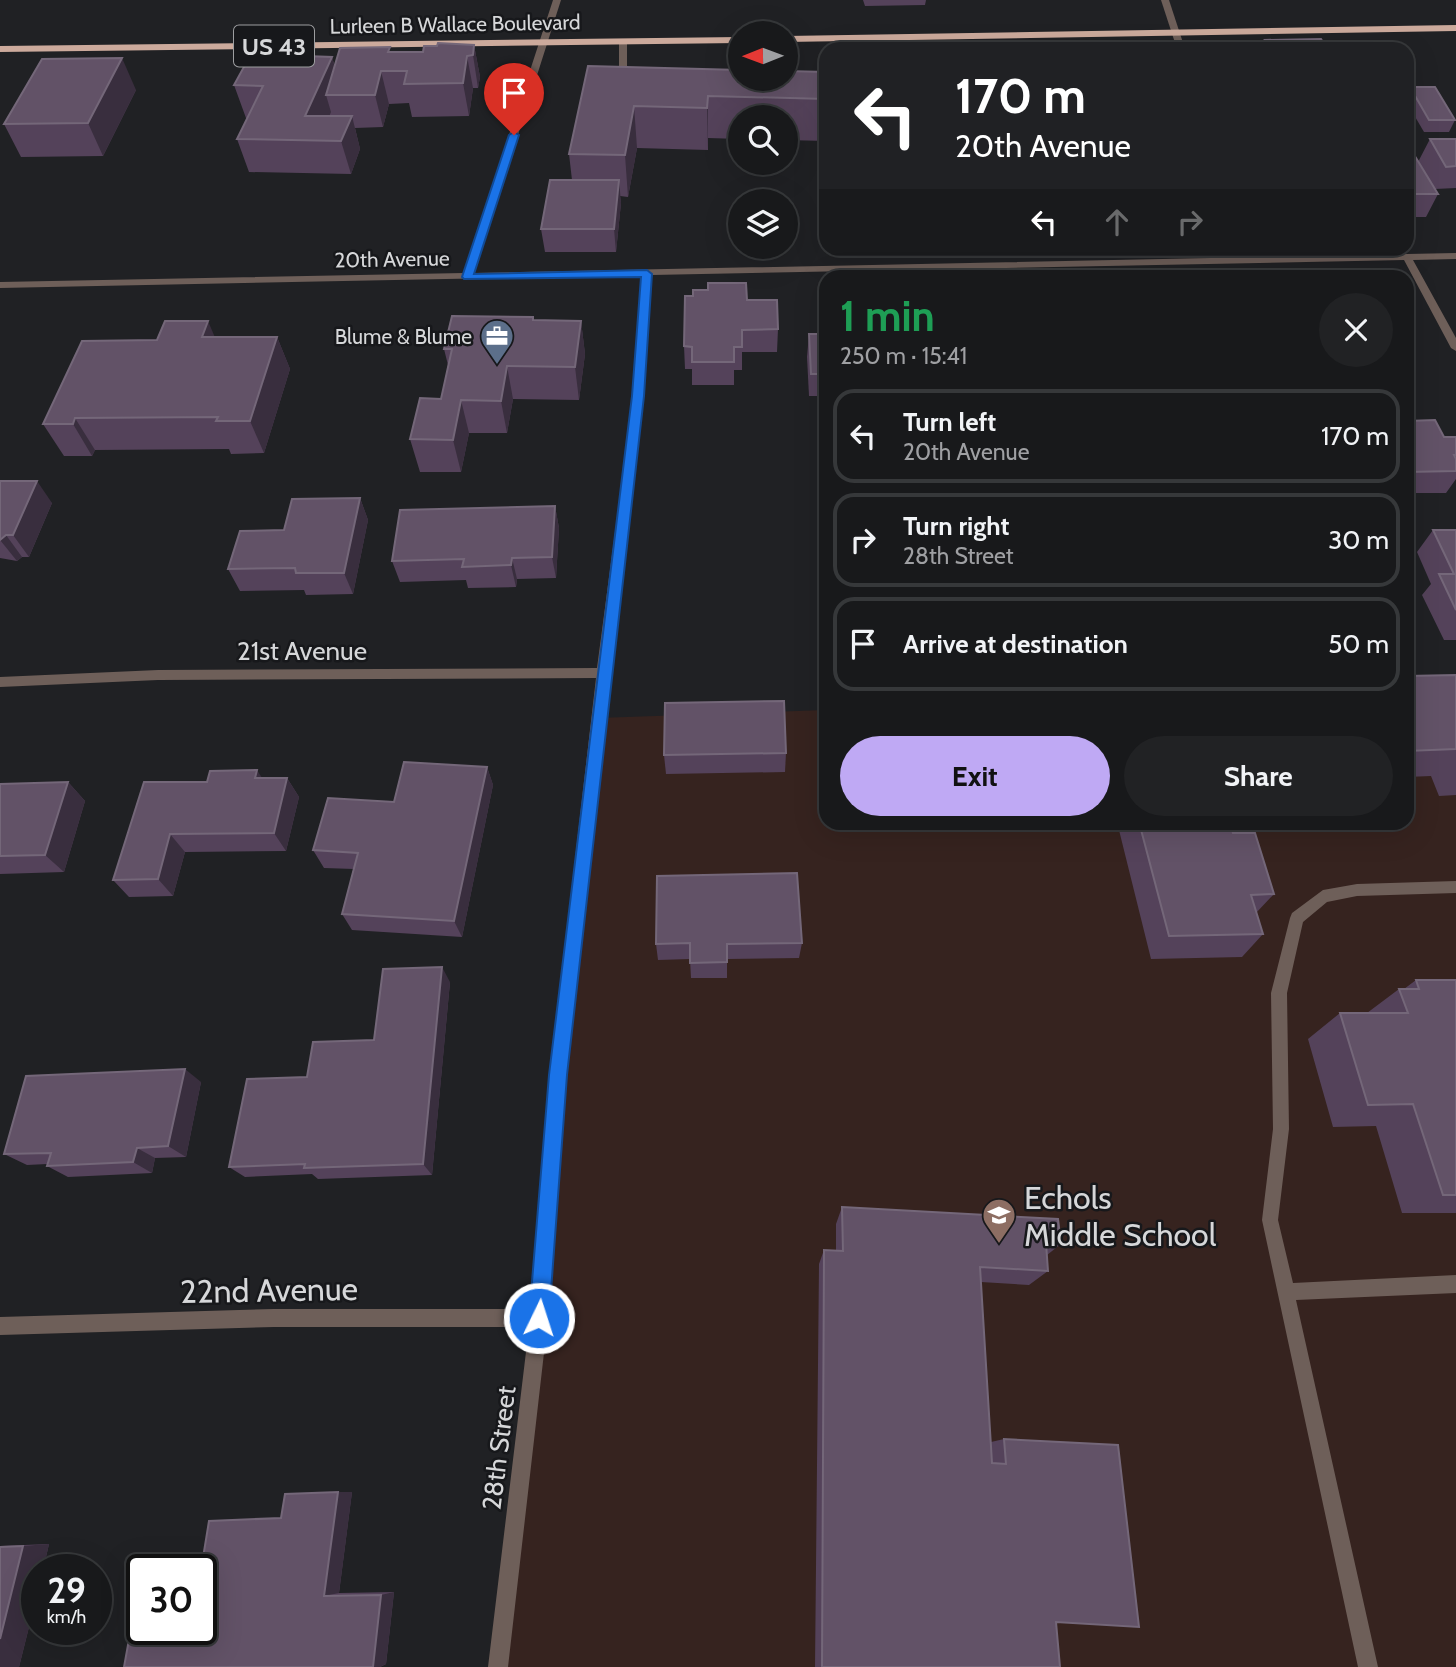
<!DOCTYPE html>
<meta charset="utf-8">
<style>
:root{--surface:#18191b;--page:#212224;--text:#f1f3f6;--muted:#9fa0a3;--line:#36383a;--accent:#bfa9f4}
body{margin:0;font-family:Cabin,sans-serif;background:var(--page);color:var(--text);height:100vh;display:flex;flex-direction:column;font-size:26px;white-space:nowrap}
*{box-sizing:border-box;margin:0}
p{font-size:23px;color:var(--muted)}
.icon{flex:none;width:38px;height:38px;fill:none;stroke:currentColor;stroke-width:2;stroke-linecap:round;stroke-linejoin:round}
.map{position:relative;flex:1;overflow:hidden}
.sheet{position:absolute;left:819px;top:270px;width:595px;height:560px;display:flex;flex-direction:column;background:var(--surface);border-radius:21px;box-shadow:0 7px 28px #0002,0 0 0 2px var(--line)}
.sheet>*{flex:none}
.top-card{position:absolute;left:819px;top:42px;width:595px;height:214px;border-radius:21px;box-shadow:0 7px 28px #0002,0 0 0 2px var(--line);background:#202124;color:#fff;overflow:hidden}
.needle{width:46px;rotate:269deg}
.fabs{position:absolute;left:728px;top:21px;display:grid;gap:14px}
.fabs a{display:grid;place-items:center;width:70px;height:70px;border-radius:50%;background:var(--surface);box-shadow:0 7px 28px #0002,0 0 0 2px var(--line);font-size:35px}
.speed{position:absolute;left:21px;top:1554px;display:flex;gap:14px;font-size:35px;font-weight:700;text-align:center}
.speed>*{display:grid;place-content:center;width:91px;height:91px;border-radius:50%;background:var(--surface);box-shadow:0 7px 28px #0002,0 0 0 2px var(--line);line-height:1}
.speed small{font-size:18px;font-weight:400}
.speed .limit{border:4px solid #111;border-radius:10px;background:#fff;color:#111}
.pin{position:absolute;display:grid;place-items:center;width:60px;height:60px;color:#fff;margin:-72px -30px;border-radius:50% 50% 50% 0;rotate:-45deg;box-shadow:0 0 7px #0007}
.pin .icon{rotate:45deg}
.me{position:absolute;width:77px;margin:-38px;rotate:4deg;stroke-linejoin:round;filter:drop-shadow(0 0 5px #0008)}
.turn{display:flex;align-items:center;gap:24px;height:147px;padding:0 21px;font-size:32px}
.turn .icon{width:91px;height:91px;stroke-width:2.5}
.turn b{display:block;font-size:49px;line-height:60px}
.lanes{display:flex;align-items:center;height:66px;padding:0 21px;background:#0003;justify-content:center;gap:35px;direction:ltr}
.lanes .off{opacity:.35}
.round{display:grid;place-items:center;flex:none;width:74px;height:74px;border-radius:37px;background:var(--page)}
.summary{display:flex;align-items:center;justify-content:space-between;height:119px;padding:0 21px}
h1{font-size:42px;font-weight:700;line-height:52px;color:#1e9e55}
.action{display:flex;gap:14px;margin-top:auto;padding:14px 21px}
.action a{flex:1;height:80px;border-radius:42px;background:var(--accent);color:#111;font-size:28px;font-weight:700;line-height:80px;text-align:center}
.action a+a{background:var(--page);color:var(--text)}
ul{padding:0;list-style:none}
li{display:flex;align-items:center;gap:21px;height:94px;margin:0 14px 10px;padding:0 7px;border:4px solid var(--line);border-radius:21px}
li div{flex:1}
li b{display:block;font-size:26px}
li em{font-style:normal}
.map>svg:first-child{display:block}
.education{fill:#36231f}
.lines{fill:none;stroke-linecap:round;stroke-linejoin:round}
.service{fill:#6e5f59;fill-rule:evenodd}
.minor{fill:#6e5f59;fill-rule:evenodd}
.trunk{fill:#ccaa9c;fill-rule:evenodd}
.wall{fill:#54425a}
.shaded-wall{fill:#392e3e}
.building{fill:#625267;stroke:#746779;stroke-width:2}
.route{fill:#1a73e8;stroke:#114b97;stroke-width:2}
.labels{text-anchor:middle;dominant-baseline:central;stroke-width:5;stroke-linejoin:round;paint-order:stroke}
.far-street-label{font-size:21px;fill:#d6d7d9;stroke:#17181b}
.far-poi-label{font-size:21px;fill:#d6d7d9;stroke:#17181b;text-anchor:end}
.shield{fill:#17181b;stroke:#9d9ea0;stroke-width:2}
.shield-label{font-size:24px;font-weight:bold;fill:#d6d7d9}
.street-label{font-size:26px;fill:#d6d7d9;stroke:#17181b}
.near-poi-label{font-size:32px;fill:#d6d7d9;stroke:#17181b;text-anchor:start}
.near-street-label{font-size:32px;fill:#d6d7d9;stroke:#17181b}
</style>
<div class="map">
<svg width="1456" height="1667" viewBox="0 0 1456 1667">
<rect width="100%" height="100%" fill="#202124"/>
<polygon class="education" points="1456,686 1456,1667 495,1667 598,718 826,710 826,822 1407,822 1407,688"/>
<g class="lines">
<g class="service">
<polygon points="623,40 627,42 627,85 623,87 619,85 619,42"/>
<polygon points="1456,881 1456,893 1357,896 1327,902 1303,922 1287,993 1289,1129 1278,1220 1293,1283 1456,1275 1456,1293 1296,1300 1378,1667 1358,1667 1262,1220 1273,1129 1271,993 1290,918 1292,913 1323,890 1357,884"/>
</g>
<g class="minor">
<polygon points="553,0 561,0 474,273 1456,253 1456,259 1413,260 1456,338 1456,351 1451,348 1404,260 652,275 643,396 609,673 566,1075 548,1318 508,1667 488,1667 529,1327 274,1327 0,1335 0,1317 274,1309 531,1309 550,1075 596,678 158,680 0,687 0,677 158,670 597,668 633,396 642,275 0,288 0,282 464,273"/>
<polygon points="1161,0 1169,0 1185,49 1177,49"/>
</g>
<g class="trunk">
<polygon points="1456,25 1456,31 786,42 786,36"/>
<polygon points="740,37 740,43 0,52 0,46"/>
</g>
</g>
<g class="wall">
<polygon points="863,0 926,0 925,5 865,6"/>
<polygon points="1265,40 1327,49 1261,49"/>
<polygon points="474,45 480,77 478,88 473,88 469,116 412,117 409,103 389,104 383,127 355,128 360,149 351,174 249,172 237,139 247,118 246,118 234,85 271,66 332,57 335,67 391,52 423,52"/>
<polygon points="588,66 826,72 826,141 786,140 786,117 740,117 740,139 708,138 708,150 637,148 628,197 620,196 621,203 616,252 545,252 541,229 572,180 569,154"/>
<polygon points="1410,87 1455,120 1449,132 1424,132 1407,103 1407,93"/>
<polygon points="136,90 103,156 21,157 4,124"/>
<polygon points="1430,139 1456,139 1456,188 1435,189 1438,194 1426,217 1407,217 1407,153 1418,162"/>
<polygon points="897,248 949,248 949,250"/>
<polygon points="747,300 778,329 777,352 742,352 742,370 734,370 734,385 692,385 692,369 685,369 684,346"/>
<polygon points="534,320 581,321 585,354 579,400 513,399 507,433 469,433 461,472 420,472 410,439 441,399 448,365 444,349"/>
<polygon points="809,334 826,334 826,396 809,396 807,357"/>
<polygon points="215,337 277,337 290,369 264,453 231,454 229,449 95,450 92,456 64,456 43,424 157,340"/>
<polygon points="1407,421 1444,437 1456,437 1456,479 1446,493 1407,493"/>
<polygon points="0,481 52,503 29,557 22,557 17,561 0,558"/>
<polygon points="360,498 368,520 353,594 306,595 304,590 240,591 228,569 284,530"/>
<polygon points="555,506 559,528 556,578 517,579 516,587 468,588 466,580 400,582 392,561"/>
<polygon points="1433,530 1456,530 1456,640 1444,640 1422,595 1431,584 1417,552"/>
<polygon points="1456,675 1456,795 1439,796 1431,776 1407,777 1407,676"/>
<polygon points="786,753 785,772 666,774 664,755"/>
<polygon points="487,767 493,785 462,937 352,930 342,914 354,869 324,868 313,850 394,802"/>
<polygon points="263,778 287,778 299,797 286,851 185,852 173,896 129,897 113,880 207,782"/>
<polygon points="68,782 85,801 64,872 0,874 0,784"/>
<polygon points="1117,822 1231,822 1231,824 1233,833 1274,894 1256,913 1263,934 1242,957 1151,959"/>
<polygon points="657,876 802,943 799,958 727,959 727,978 691,978 690,959 658,960 656,944"/>
<polygon points="1416,980 1456,980 1456,1213 1402,1213 1376,1126 1333,1127 1308,1039 1340,1013 1367,1013 1399,989 1404,989"/>
<polygon points="450,982 432,1175 318,1179 312,1174 245,1177 229,1167 307,1077 374,1040"/>
<polygon points="201,1082 186,1157 155,1158 152,1173 68,1177 47,1166 47,1164 27,1165 4,1154"/>
<polygon points="842,1207 1061,1244 1047,1255 1048,1271 1029,1285 981,1282 991,1442 1004,1439 1056,1622 1060,1667 815,1667 819,1264 824,1250 836,1251 836,1224"/>
<polygon points="338,1492 352,1492 339,1593 394,1592 386,1664 380,1667 124,1667 142,1629 281,1518"/>
<polygon points="49,1544 43,1570 37,1570 37,1595 19,1667 0,1667 0,1546"/>
</g>
<g class="shaded-wall">
<polygon points="474,45 480,77 478,88 473,55"/>
<polygon points="467,56 473,88 469,116 463,83"/>
<polygon points="332,57 341,89 326,95 331,112 319,141 305,116"/>
<polygon points="122,58 136,90 103,156 88,123"/>
<polygon points="381,71 389,104 383,127 375,95"/>
<polygon points="708,96 708,150 707,108"/>
<polygon points="634,106 637,148 628,197 625,155"/>
<polygon points="352,116 360,149 351,174 341,141"/>
<polygon points="619,180 621,203 616,252 614,229"/>
<polygon points="208,321 222,354 202,337"/>
<polygon points="581,321 585,354 579,400 575,367"/>
<polygon points="277,337 290,369 264,453 250,421"/>
<polygon points="507,366 513,399 507,433 501,401"/>
<polygon points="461,400 469,433 461,472 453,440"/>
<polygon points="75,418 95,450 92,456 73,424"/>
<polygon points="37,481 52,503 29,557 13,535"/>
<polygon points="360,498 368,520 353,594 344,573"/>
<polygon points="555,506 559,528 556,578 552,557"/>
<polygon points="6,535 22,557 17,561 0,540"/>
<polygon points="512,558 517,579 516,587 511,565"/>
<polygon points="487,767 493,785 462,937 454,921"/>
<polygon points="257,770 269,789 255,778"/>
<polygon points="287,778 299,797 286,851 274,833"/>
<polygon points="68,782 85,801 64,872 45,855"/>
<polygon points="170,834 185,852 173,896 158,879"/>
<polygon points="442,967 450,982 432,1175 423,1164"/>
<polygon points="185,1069 201,1082 186,1157 168,1146"/>
<polygon points="137,1148 155,1158 152,1173 133,1162"/>
<polygon points="338,1492 352,1492 339,1593 324,1596"/>
<polygon points="49,1544 43,1570 37,1570 37,1595 19,1667 0,1667 0,1639 23,1546"/>
<polygon points="394,1592 386,1664 380,1667 373,1667 381,1595"/>
</g>
<g class="building">
<polygon points="1321,39 1327,49 1275,49 1275,47 1270,48 1265,40"/>
<polygon points="438,43 474,45 473,55 467,56 463,83 404,84 407,71 381,71 375,95 326,95 340,48 390,47 388,52 423,52 424,46 437,46"/>
<polygon points="276,55 332,57 305,116 352,116 341,141 237,139 263,86 234,85 245,65 271,66"/>
<polygon points="122,58 88,123 4,124 42,59"/>
<polygon points="588,66 740,70 740,79 786,79 786,71 826,72 826,99 708,96 707,108 634,106 625,155 569,154"/>
<polygon points="1410,87 1435,87 1455,120 1429,120"/>
<polygon points="1430,139 1456,139 1456,166 1446,167"/>
<polygon points="1407,153 1413,153 1438,194 1407,194"/>
<polygon points="550,180 619,180 614,229 541,229"/>
<polygon points="708,283 746,283 747,300 777,300 778,329 742,330 742,347 734,347 734,362 692,362 692,347 684,346 685,296 693,296 693,290 708,290"/>
<polygon points="452,316 533,317 533,320 581,321 575,367 507,366 501,401 461,400 453,440 410,439 420,398 441,399 452,349 444,349"/>
<polygon points="165,321 208,321 202,337 277,337 250,421 216,421 218,417 75,418 73,424 43,424 82,341 157,340"/>
<polygon points="809,334 826,334 826,374 811,374"/>
<polygon points="1435,420 1444,437 1456,437 1456,455 1454,455 1456,459 1456,471 1407,472 1407,421"/>
<polygon points="0,481 37,481 13,535 6,535 0,540"/>
<polygon points="360,498 344,573 296,573 295,568 228,569 240,531 284,530 292,499"/>
<polygon points="555,506 552,557 512,558 511,565 462,567 464,559 392,561 400,510"/>
<polygon points="1433,530 1456,530 1456,610 1439,574 1454,574"/>
<polygon points="1456,675 1456,749 1407,751 1407,676"/>
<polygon points="784,701 786,753 664,755 665,703"/>
<polygon points="404,762 487,767 454,921 342,914 358,853 313,850 328,798 394,802"/>
<polygon points="257,770 255,778 287,778 274,833 170,834 158,879 113,880 144,782 207,782 210,771"/>
<polygon points="68,782 45,855 0,856 0,784"/>
<polygon points="1139,822 1230,822 1233,833 1255,833 1274,894 1251,895 1263,934 1169,936"/>
<polygon points="797,873 802,943 727,944 727,962 690,963 690,943 656,944 657,876"/>
<polygon points="442,967 423,1164 304,1168 305,1164 229,1167 247,1079 307,1077 313,1042 374,1040 383,969"/>
<polygon points="1416,980 1456,980 1456,1195 1443,1195 1413,1104 1368,1105 1340,1013 1408,1013 1399,989 1419,989"/>
<polygon points="185,1069 168,1146 137,1148 133,1162 47,1166 51,1153 4,1154 26,1076"/>
<polygon points="842,1207 1058,1219 1061,1244 1046,1243 1048,1271 980,1267 992,1463 1006,1464 1004,1439 1118,1445 1139,1627 1056,1622 1060,1667 822,1667 824,1250 843,1251"/>
<polygon points="338,1492 324,1596 381,1595 373,1667 124,1667 140,1579 142,1579 142,1629 201,1629 201,1570 209,1521 281,1518 285,1494"/>
<polygon points="23,1546 0,1639 0,1547"/>
</g>
<polygon class="route" points="514,132 519,135 474,274 647,270 652,274 644,396 567,1075 549,1318 546,1325 539,1328 532,1325 529,1318 549,1075 632,396 641,277 464,279 462,277 509,135"/>
<defs>
<symbol id="office-pin" viewBox="-11 -11 22 30"><path d="M0 17L-7.5 6A9.5 9.5 0 1 1 7.5 6Z" fill="#5c6f8a" stroke="#17181b"/><path d="M-6-3h4V-5.5h4V-3h4V5H-6ZM-1-4.5V-3h2v-1.5ZM-6 0V1H6V0Z" fill="#fff"/></symbol>
<symbol id="school-pin" viewBox="-11 -11 22 30"><path d="M0 17L-7.5 6A9.5 9.5 0 1 1 7.5 6Z" fill="#8d6e63" stroke="#17181b"/><path d="M0-5L7-2L0 1L-7-2ZM-4 1L0 2.5L4 1V4Q0 6-4 4Z" fill="#fff"/></symbol>
</defs>
<g fill-rule="evenodd">
<use href="#office-pin" x="478" y="317" width="38" height="52"/>
<use href="#school-pin" x="980" y="1196" width="38" height="52"/>
</g>
<g class="labels">
<g class="far-street-label">
<text transform="translate(455 24) rotate(-1)">Lurleen B Wallace Boulevard</text>
<text transform="translate(392 259) rotate(-1)">20th Avenue</text>
</g>
<g class="far-poi-label">
<text x="472" y="336">Blume &amp; Blume</text>
</g>
<rect class="shield" x="234" y="25.5" width="80" height="41" rx="5"/>
<g class="shield-label">
<text x="274" y="46">US 43</text>
</g>
<g class="street-label">
<text x="302" y="651">21st Avenue</text>
<text transform="translate(499 1448) rotate(-83)">28th Street</text>
</g>
<g class="near-poi-label">
<text x="1024" y="1197">Echols<tspan x="1024" dy="37">Middle School</tspan></text>
</g>
<g class="near-street-label">
<text transform="translate(269 1290) rotate(-1)">22nd Avenue</text>
</g>
</g>
</svg>
<div class="fabs">
<a><svg class="needle" viewBox="-14 -14 28 28"><path d="M0-13l5 13h-10z" fill="#e53935"/><path d="M0 13l5-13h-10z" fill="#9fa0a3"/></svg></a>
<a><svg class="icon" aria-label="search" viewBox="0 0 24 24"><circle cx="10" cy="10" r="6"/><path d="M15 15l6 6"/></svg></a>
<a><svg class="icon" aria-label="layers" viewBox="0 0 24 24"><path d="M12 4l9 5-9 5-9-5zM3 14l9 5 9-5"/></svg></a>
</div>
<div class="speed"><div>29<small>km/h</small></div><div class="limit">30</div></div>
<div class="pin" style="left:514px;top:135px;background:#d93025"><svg class="icon" aria-label="arrive" viewBox="0 0 24 24"><path d="M6 21V4h12l-3 4 3 4H6"/></svg></div>
<svg class="me" style="left:539px;top:1318px" viewBox="-20 -20 40 40"><circle r="17" fill="#1a73e8" stroke="#fff" stroke-width="3"/><path d="M0-11L8 9 0 5-8 9z" fill="#fff"/></svg>
<div class="top-card">
<div class="turn"><svg class="icon" aria-label="left" viewBox="0 0 24 24"><path d="M17 20v-9H6M10 6l-5 5 5 5"/></svg><div><b>170 m</b>20th Avenue</div></div>
<div class="lanes"><svg class="icon" aria-label="left" viewBox="0 0 24 24"><path d="M17 20v-9H6M10 6l-5 5 5 5"/></svg><svg class="icon off" aria-label="ahead" viewBox="0 0 24 24"><path d="M12 20V5M6 11l6-6 6 6"/></svg><svg class="icon off" aria-label="right" viewBox="0 0 24 24"><path d="M7 20v-9h11M14 6l5 5-5 5"/></svg></div>
</div>
<section class="sheet">
<div class="summary"><div><h1>1 min</h1><p>250 m · 15:41</p></div><a class="round"><svg class="icon" aria-label="close" viewBox="0 0 24 24"><path d="M6 6l12 12M18 6L6 18"/></svg></a></div>
<ul>
<li><svg class="icon" aria-label="left" viewBox="0 0 24 24"><path d="M17 20v-9H6M10 6l-5 5 5 5"/></svg><div><b>Turn left</b><p>20th Avenue</p></div><em>170 m</em></li>
<li><svg class="icon" aria-label="right" viewBox="0 0 24 24"><path d="M7 20v-9h11M14 6l5 5-5 5"/></svg><div><b>Turn right</b><p>28th Street</p></div><em>30 m</em></li>
<li><svg class="icon" aria-label="arrive" viewBox="0 0 24 24"><path d="M6 21V4h12l-3 4 3 4H6"/></svg><div><b>Arrive at destination</b></div><em>50 m</em></li>
</ul>
<div class="action"><a>Exit</a><a>Share</a></div>
</section>
</div>
